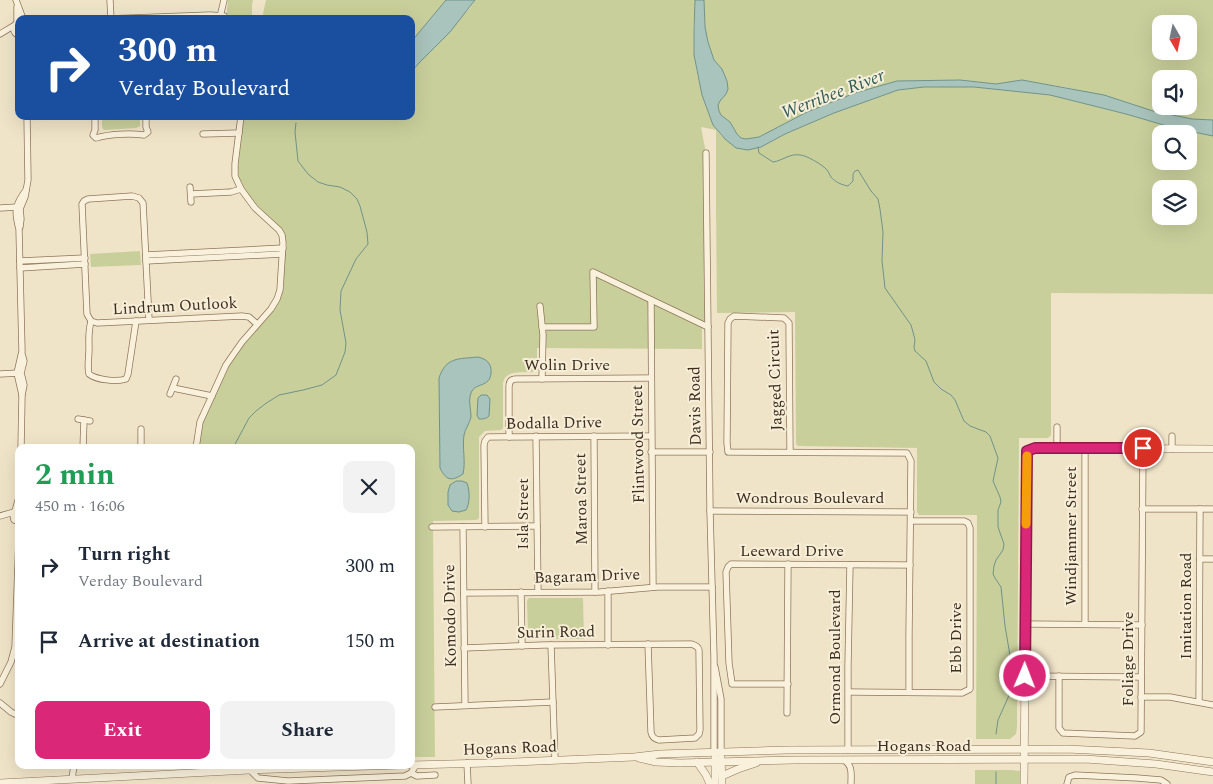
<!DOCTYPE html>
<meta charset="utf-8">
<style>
:root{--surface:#fff;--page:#f2f2f3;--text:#1f2937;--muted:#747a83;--accent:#db2777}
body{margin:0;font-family:Spectral,serif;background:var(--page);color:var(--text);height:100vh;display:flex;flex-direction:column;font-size:19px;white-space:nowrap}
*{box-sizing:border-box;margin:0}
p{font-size:16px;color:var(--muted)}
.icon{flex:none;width:28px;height:28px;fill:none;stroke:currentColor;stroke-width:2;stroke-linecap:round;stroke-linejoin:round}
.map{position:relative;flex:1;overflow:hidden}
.sheet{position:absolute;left:15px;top:444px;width:400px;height:325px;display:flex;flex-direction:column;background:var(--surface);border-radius:10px;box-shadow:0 5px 20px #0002}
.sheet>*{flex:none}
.top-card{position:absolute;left:15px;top:15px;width:400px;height:105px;border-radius:10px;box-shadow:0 5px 20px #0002;background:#1a4fa0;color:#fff;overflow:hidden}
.needle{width:32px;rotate:171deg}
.fabs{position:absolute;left:1152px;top:15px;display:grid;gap:10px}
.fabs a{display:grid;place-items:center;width:45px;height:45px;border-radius:10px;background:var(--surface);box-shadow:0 5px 20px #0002;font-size:25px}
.pin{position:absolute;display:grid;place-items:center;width:42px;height:42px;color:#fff;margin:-21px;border:2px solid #fff;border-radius:50%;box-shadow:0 1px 5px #0007}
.me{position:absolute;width:55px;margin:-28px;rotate:1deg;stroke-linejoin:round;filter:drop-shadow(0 0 4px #0008)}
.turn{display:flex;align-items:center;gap:18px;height:105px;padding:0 20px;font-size:22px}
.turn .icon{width:65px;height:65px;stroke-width:2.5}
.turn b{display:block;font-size:35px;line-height:42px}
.round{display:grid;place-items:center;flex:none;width:52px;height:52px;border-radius:10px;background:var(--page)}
.summary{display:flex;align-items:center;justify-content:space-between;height:85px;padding:0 20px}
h1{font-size:30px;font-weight:700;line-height:38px;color:#1e9e55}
.cta{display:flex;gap:10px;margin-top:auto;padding:10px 20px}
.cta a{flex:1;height:58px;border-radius:10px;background:var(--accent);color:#fff;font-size:20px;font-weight:700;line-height:58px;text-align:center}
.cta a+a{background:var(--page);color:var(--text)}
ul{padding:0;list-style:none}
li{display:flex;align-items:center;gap:15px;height:75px;padding:0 20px}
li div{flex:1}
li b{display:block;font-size:19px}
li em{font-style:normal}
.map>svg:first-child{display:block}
.green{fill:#c9cf9b;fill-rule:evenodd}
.water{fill:#a9c4bc;stroke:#6f938a}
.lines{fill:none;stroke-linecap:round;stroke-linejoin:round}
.stream{stroke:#6f938a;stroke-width:1}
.minor-casing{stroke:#8d765c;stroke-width:7}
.tertiary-casing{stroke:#8d765c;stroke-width:8}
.minor{stroke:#faf1dc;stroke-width:5.5}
.tertiary{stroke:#faf1dc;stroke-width:7}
.route-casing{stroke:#8e194d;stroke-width:12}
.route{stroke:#db2777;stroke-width:9}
.slow{stroke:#f59e0b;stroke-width:9}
.labels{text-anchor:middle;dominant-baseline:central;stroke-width:4;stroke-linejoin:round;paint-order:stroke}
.street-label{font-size:16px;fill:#3d2e20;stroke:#f7eed8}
.water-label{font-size:18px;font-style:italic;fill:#2f5d5a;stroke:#f7eed8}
</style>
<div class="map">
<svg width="1213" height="784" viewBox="0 0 1213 784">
<rect width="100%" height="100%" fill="#f0e4c8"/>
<g class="green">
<polygon points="228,0 253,0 252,5 252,19 226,19"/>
<polygon points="266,0 446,0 411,42 411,19 264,19 263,14"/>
<path d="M475,0H695C694,18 693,37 694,55C697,76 707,125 724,138C729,142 753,146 761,147L785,134L834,113L898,90L923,87H974L1050,95L1126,114L1174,128L1213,136V294L1051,293V435L1048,438H1019L1017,727L1016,734L1010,739H976L977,515H919L917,512V448L798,446L796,444L795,312L717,313L716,209V130L701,127L706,153L708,327L702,325V349L537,348V370L534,372C522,373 505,369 503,384V428L501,430L485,431L479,437V518L477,520L433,521L435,757H411V448H199L202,424L230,364L242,346L274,310L280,300L284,287V262L287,244L284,233L279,226L258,206L247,192L239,177L238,169L244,116H283L287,120H306L311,116H411V72L470,8ZM1161,134H1189V161H1161ZM1161,189H1189V216H1161Z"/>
<path d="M704,0H1213V120L1192,119L1153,111L1069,88L1022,80L996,84L960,80L897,81L855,93L807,112L759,137L746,139L741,138L737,134L730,122L721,115L719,111L718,105L720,101L726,94L728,89L727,81L722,69L714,60L708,42L705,27ZM1161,24H1189V51H1161ZM1161,79H1189V106H1161Z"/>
<polygon points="102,116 140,116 140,126 136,128 104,130 102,127"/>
<polygon points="140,251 141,265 91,267 90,254"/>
<polygon points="529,598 583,598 584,639 530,639 528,637 527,601"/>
<polygon points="975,770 1011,770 1020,771 1020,784 975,784"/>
</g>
<g class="water">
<polygon points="446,0 475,0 450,32 420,62 411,72 411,42"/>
<polygon points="695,0 704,0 705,27 708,42 714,60 722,69 727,81 728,89 726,94 720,101 718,105 719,111 721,115 730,122 737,134 741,138 746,139 759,137 807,112 855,93 897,81 960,80 996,84 1022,80 1104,95 1153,111 1192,119 1213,120 1213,136 1174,128 1126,114 1050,95 974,87 924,87 898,90 834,113 785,134 761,147 748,150 736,148 725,139 713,125 702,95 694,55 694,31"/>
<path d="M478,357C486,359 492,363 491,373C490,388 475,382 471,393C468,401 471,409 471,417C470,423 465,429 464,435C462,448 466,461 463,474C451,482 446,480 440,468L439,378C446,357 458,359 478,357Z"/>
<path d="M481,395H487L490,399L489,416C486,419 483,419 479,419L477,415L478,398Z"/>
<path d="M456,481H462L467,483C470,492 470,503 466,510L459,512L452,511L448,505V492L450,485Z"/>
</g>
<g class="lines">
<g class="stream">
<path d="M758,147L759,153L773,162C782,161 790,153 800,155C806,155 823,165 827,170C829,172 830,176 831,177C835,182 842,185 848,186L853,181V174L855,171L858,170L871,191L878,199L880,209L883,232L882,261L885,288L911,325L913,332L915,340L914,347L915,351L926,361L934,382L941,389L951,395L955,400L964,421L970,426L986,432L990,436L998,458L993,481L1000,497L1001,502L998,510V527L1004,544L1003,550L996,560L994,566L993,574L995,578L1001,587L1005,626L1013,673L1011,691L998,720L996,734"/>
<polyline points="233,448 249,418 256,411 265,404 279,395 303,390 322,385 336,375 345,352 346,343 340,310 341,291 356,259 368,244 367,232 360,206 357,199 350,192 340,187 327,185 318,182 308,174 298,161 295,132 296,123"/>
<polyline points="996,772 996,784"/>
</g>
<defs>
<g id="minor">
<polyline points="16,0 23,19"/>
<polyline points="110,0 111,19"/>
<polyline points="17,7 17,22"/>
<polyline points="220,17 224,0"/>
<polyline points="105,19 210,15 224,16"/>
<path d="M19,22C12,25 12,32 19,36"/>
<polyline points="0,34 15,25"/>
<path d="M95,116V130L93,135L96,138C110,134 130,133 144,135L148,132L146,127V116"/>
<polyline points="203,134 239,133"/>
<polyline points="706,153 710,511 714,658 714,753"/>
<polyline points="190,187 191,202"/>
<polyline points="191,194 231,192 241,189"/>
<polyline points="0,208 18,207"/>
<polyline points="20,227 21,219 20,209 25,197 28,180 27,116"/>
<polyline points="146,255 283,248"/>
<polyline points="20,261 85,258"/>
<polyline points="146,261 282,254"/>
<polyline points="20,268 85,264"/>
<polyline points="651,300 653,587"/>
<polyline points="540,306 543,335 542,379"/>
<polyline points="91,321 87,314 82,204 84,201 88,199 132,196 139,198 143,203 149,320"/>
<polyline points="91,321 97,323 242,316 249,317 257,324"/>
<path d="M91,321C88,333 89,338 89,349C89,358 87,366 89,374C96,380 117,382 126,379L128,374L136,321"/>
<polyline points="542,327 594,327 593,272 708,327"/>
<polyline points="0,374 19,373"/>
<polyline points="173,388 212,396"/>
<polyline points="170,394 176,379"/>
<path d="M22,395L17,373L22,351L19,229C14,211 15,205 26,190"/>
<polyline points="78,419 90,421"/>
<polyline points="536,436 538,592"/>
<polyline points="594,436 595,592"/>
<path d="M509,437V387C509,382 511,379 516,379L651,378"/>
<polyline points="21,448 22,395 24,385 21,373 24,361 22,354"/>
<polyline points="83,448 84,420"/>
<polyline points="141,448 141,429"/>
<polyline points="196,448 200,422 226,365 242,342 271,309 277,299 280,290 283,243 282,235 279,230 255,208 241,189 235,176 235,164 241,116"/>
<polyline points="1057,448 1057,427"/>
<polyline points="1085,448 1085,624"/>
<polyline points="1172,449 1172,436"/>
<polyline points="651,452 710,452"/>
<polyline points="790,452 789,323 784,318 734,316 730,319 728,323 727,443 728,452 907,453 911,461 909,635 909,692"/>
<polyline points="19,509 14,512 13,515 14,520 19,522"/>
<polyline points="1142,509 1213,509"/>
<polyline points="15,511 19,497"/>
<polyline points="710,511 911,512"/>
<polyline points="0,516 14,512"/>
<polyline points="432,527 537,526"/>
<polyline points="463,527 465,705"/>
<polyline points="485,527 484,445 485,441 488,437 651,436"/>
<polyline points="1200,559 1213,559"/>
<polyline points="608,591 608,645"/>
<polyline points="521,592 522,646"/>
<polyline points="464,593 600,592 658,587 712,587"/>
<polyline points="1025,624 1142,625"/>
<polyline points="551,645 555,760"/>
<path d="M464,648L544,645L691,644C695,645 698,646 699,650L700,730L699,734L695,738L659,740C654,739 652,737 651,732L648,644"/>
<polyline points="715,667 721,699 721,752"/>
<polyline points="1025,676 1141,677"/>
<polyline points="1059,676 1059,728 1063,733 1135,736 1141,732 1143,448"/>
<polyline points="0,684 11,662 15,647 19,535"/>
<polyline points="788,684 732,684 729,663 726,572 728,567 731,564 910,565"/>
<polyline points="849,692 962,693 970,689 970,528 968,523 964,521 911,521"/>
<polyline points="1141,697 1170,697 1213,705"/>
<polyline points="1199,702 1200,509"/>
<polyline points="0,703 11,712 19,716"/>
<polyline points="435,707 553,702"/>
<polyline points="787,713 788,564"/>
<polyline points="848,750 848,665 850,565"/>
<path d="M844,760C853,766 851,774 851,784"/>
<polyline points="467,763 468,784"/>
<polyline points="250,770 258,778 288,781 405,776 411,773 416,765"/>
<polyline points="411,773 417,776 435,775"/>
<polyline points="72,779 74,765"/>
<polyline points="1067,784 1069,777 1075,775 1137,778 1161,780 1167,784"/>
</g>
<g id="tertiary">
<polyline points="715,757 715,784"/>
<polyline points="639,758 656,762 680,763 794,760 1085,759 1156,764 1213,772"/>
<polyline points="721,758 722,784"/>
<polyline points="697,762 706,775 710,784"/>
<polyline points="411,765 488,763 634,757 660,754 787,750 1067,749 1149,753 1213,762"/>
<polyline points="722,776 738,769 756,763"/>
<polyline points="0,783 249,770 400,765"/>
<polyline points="1024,784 1027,451 1035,448 1213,449"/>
</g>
</defs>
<use href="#minor" class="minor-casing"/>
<use href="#tertiary" class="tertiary-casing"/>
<use href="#minor" class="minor"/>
<use href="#tertiary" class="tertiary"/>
</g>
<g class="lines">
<defs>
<polyline id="route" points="1025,676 1027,451 1035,448 1143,448"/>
</defs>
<use href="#route" class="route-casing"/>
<use href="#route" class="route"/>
<polyline class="slow" points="1026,524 1027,456"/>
</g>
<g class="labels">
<g class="street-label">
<text transform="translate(175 306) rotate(-3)">Lindrum Outlook</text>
<text x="567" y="365">Wolin Drive</text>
<text transform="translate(775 380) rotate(-92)">Jagged Circuit</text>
<text transform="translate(695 406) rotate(-91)">Davis Road</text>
<text transform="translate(554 423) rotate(-1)">Bodalla Drive</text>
<text transform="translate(638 444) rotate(-91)">Flintwood Street</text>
<text x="810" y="498">Wondrous Boulevard</text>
<text transform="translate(581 499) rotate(-91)">Maroa Street</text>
<text transform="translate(523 514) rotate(-90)">Isla Street</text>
<text transform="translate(1071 536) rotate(-90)">Windjammer Street</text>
<text x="792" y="551">Leeward Drive</text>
<text transform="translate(587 576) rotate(-2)">Bagaram Drive</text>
<text transform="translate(1186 606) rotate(-90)">Imitation Road</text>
<text transform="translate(450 616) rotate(-91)">Komodo Drive</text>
<text transform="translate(556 632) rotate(-1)">Surin Road</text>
<text transform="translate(956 638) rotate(-90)">Ebb Drive</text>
<text transform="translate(835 657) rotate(-90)">Ormond Boulevard</text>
<text transform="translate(1128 659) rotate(-90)">Foliage Drive</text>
<text x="924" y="746">Hogans Road</text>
<text transform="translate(510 748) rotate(-2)">Hogans Road</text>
</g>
<g class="water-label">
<text transform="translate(833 94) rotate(-21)">Werribee River</text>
</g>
</g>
</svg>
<div class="fabs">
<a><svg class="needle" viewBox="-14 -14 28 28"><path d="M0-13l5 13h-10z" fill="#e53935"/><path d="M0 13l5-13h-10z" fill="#747a83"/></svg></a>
<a><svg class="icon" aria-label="sound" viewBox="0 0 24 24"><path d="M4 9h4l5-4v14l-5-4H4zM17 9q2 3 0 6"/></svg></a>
<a><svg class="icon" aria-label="search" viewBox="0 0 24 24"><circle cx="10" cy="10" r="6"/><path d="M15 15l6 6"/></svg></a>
<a><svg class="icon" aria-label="layers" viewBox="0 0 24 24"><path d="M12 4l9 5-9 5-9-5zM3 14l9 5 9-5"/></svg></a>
</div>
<div class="pin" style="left:1143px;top:448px;background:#d93025"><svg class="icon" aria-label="arrive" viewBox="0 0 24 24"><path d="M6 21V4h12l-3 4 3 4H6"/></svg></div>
<svg class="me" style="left:1025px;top:676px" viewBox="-20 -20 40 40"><circle r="17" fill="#db2777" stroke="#fff" stroke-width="3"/><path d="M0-11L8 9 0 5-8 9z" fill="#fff"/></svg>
<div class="top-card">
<div class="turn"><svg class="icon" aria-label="right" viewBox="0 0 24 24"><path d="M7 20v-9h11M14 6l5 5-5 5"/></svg><div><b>300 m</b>Verday Boulevard</div></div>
</div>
<section class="sheet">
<div class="summary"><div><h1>2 min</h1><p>450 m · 16:06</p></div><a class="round"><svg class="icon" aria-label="close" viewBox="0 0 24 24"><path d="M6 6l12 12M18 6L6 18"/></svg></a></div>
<ul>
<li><svg class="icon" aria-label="right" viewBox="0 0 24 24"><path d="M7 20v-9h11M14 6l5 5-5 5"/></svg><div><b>Turn right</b><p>Verday Boulevard</p></div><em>300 m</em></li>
<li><svg class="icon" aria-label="arrive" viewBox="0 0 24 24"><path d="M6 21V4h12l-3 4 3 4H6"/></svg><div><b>Arrive at destination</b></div><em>150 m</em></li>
</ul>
<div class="cta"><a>Exit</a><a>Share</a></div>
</section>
</div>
